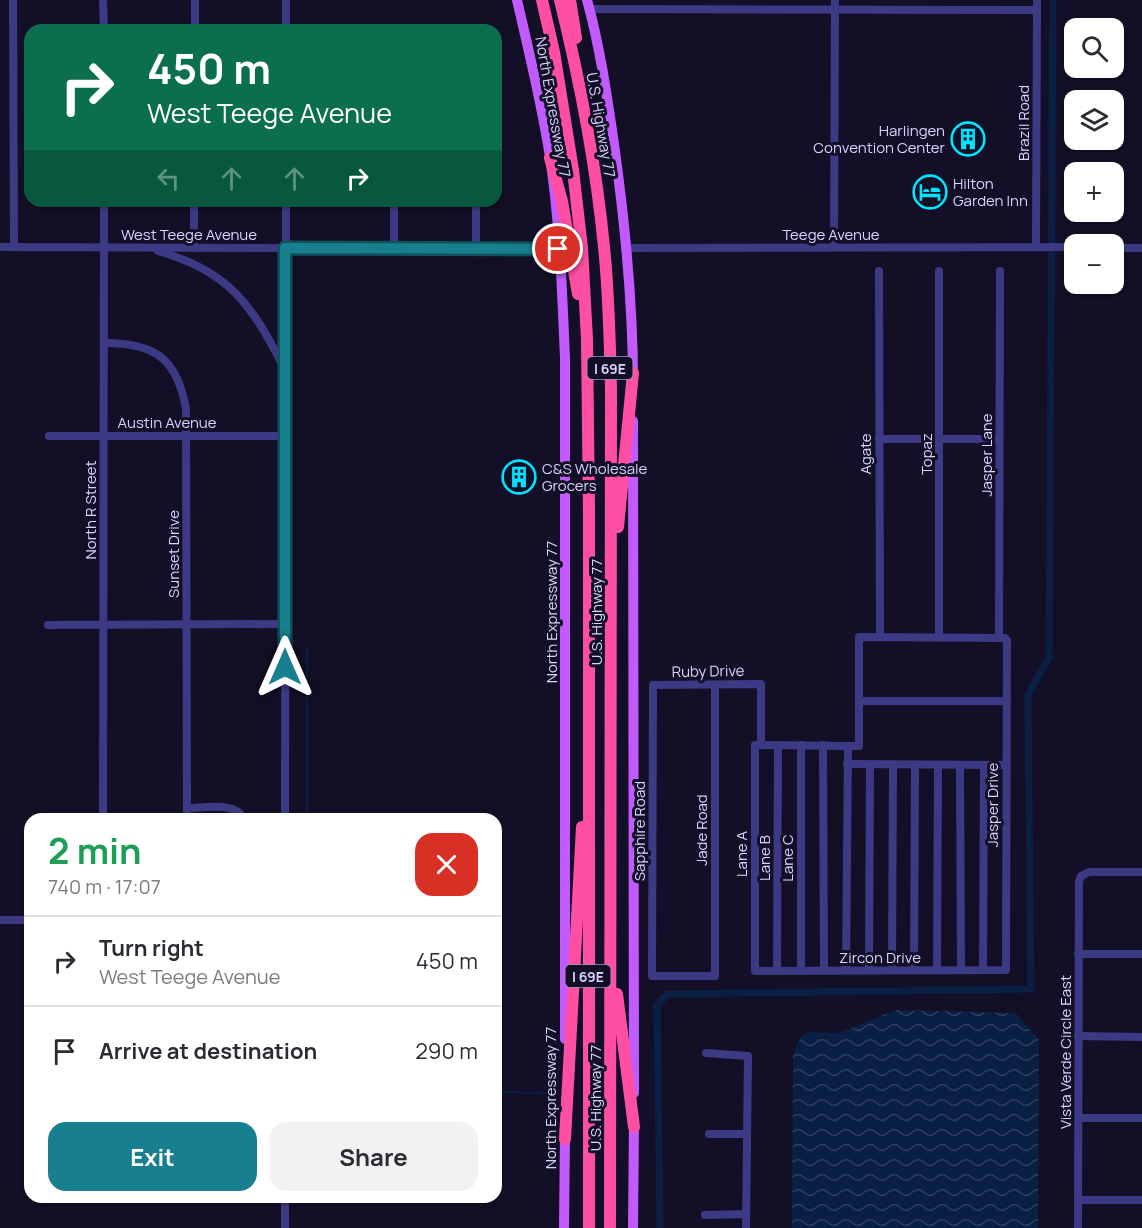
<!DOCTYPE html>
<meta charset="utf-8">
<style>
:root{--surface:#fff;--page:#f2f2f3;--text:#2b2b33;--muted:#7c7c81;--line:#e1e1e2;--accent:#187f8f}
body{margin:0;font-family:Manrope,sans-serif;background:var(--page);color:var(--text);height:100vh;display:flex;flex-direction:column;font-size:22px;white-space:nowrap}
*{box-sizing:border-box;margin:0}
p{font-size:20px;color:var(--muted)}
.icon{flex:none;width:33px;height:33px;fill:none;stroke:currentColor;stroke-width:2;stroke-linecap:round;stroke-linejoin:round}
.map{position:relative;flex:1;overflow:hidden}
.side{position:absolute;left:24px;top:813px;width:478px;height:390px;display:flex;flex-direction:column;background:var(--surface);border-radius:18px;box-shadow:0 2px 4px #0004}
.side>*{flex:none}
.guide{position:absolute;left:24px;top:24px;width:478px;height:183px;border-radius:18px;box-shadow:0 2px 4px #0004;background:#0b6e4f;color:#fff;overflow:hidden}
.controls{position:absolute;left:1064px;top:18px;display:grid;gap:12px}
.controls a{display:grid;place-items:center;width:60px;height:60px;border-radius:12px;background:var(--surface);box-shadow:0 2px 4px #0004;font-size:30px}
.pin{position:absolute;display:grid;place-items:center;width:51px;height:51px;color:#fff;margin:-26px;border:3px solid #fff;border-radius:50%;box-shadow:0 2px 6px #0007}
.me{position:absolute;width:66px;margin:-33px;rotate:0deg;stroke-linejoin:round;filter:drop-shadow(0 0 4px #0008)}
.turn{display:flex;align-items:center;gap:21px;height:126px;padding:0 24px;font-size:27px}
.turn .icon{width:78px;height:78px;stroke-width:2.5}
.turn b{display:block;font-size:42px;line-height:51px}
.lanes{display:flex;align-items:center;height:57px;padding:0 24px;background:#0003;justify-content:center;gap:30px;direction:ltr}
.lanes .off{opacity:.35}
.round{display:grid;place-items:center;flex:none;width:63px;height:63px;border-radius:18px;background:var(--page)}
.head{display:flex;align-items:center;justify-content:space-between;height:102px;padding:0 24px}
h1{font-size:36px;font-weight:700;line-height:45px;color:#1e9e55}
.action{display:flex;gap:12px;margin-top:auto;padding:12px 24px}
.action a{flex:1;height:69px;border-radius:18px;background:var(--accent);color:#fff;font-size:24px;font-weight:700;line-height:69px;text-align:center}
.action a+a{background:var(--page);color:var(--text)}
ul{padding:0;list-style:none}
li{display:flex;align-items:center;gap:18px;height:90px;padding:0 24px;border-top:2px solid var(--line)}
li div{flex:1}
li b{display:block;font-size:22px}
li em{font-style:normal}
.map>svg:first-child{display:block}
.water{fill:url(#water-waves)}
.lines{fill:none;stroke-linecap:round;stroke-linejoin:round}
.stream{stroke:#0a1f44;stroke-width:2}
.canal{stroke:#0a1f44;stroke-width:7}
.minor{stroke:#3d3a85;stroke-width:8}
.major{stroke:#c25bff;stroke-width:10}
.highway{stroke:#ff4fa3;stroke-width:12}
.route-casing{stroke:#10535d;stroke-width:15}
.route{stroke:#187f8f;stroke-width:10}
.labels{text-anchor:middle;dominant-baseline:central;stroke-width:6;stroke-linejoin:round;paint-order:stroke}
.shield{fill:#130f26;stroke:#9e99be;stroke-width:1.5}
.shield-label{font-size:14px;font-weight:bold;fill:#d9d4ff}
.street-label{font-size:15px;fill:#d9d4ff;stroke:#130f26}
.poi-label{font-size:15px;fill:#d9d4ff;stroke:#130f26;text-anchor:start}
</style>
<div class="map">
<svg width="1142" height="1228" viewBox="0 0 1142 1228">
<defs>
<pattern id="water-waves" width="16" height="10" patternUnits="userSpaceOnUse" patternTransform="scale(1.5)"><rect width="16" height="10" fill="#0a1f44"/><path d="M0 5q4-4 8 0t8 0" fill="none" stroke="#2d3f60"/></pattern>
</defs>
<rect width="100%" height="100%" fill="#130f26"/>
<polygon class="water" points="896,1010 1016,1013 1039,1040 1038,1228 792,1228 793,1055 800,1038 807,1032 839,1033"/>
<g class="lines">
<g class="stream">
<polyline points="307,819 307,648"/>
<polyline points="496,1092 551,1093"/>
<polyline points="655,1092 658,1092"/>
</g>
<polyline class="canal" points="660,1228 657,1005 668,994 1031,989 1028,695 1049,657 1053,0"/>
<g class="minor">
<polyline points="13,0 14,247"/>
<polyline points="103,0 104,30"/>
<polyline points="589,9 1037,10"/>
<polyline points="195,30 195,0"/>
<polyline points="286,30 286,0"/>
<polyline points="394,201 394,248"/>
<polyline points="0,247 558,249"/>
<polyline points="834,247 835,0"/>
<polyline points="1036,247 1037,0"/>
<polyline points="194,248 194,201"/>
<polyline points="476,248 476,201"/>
<polyline points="627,248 1074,247"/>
<polyline points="1113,248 1142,248"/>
<path d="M158,251C229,271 252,305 284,368"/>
<polyline points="879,271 880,637"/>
<path d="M104,343C155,343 177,358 186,409L187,819"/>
<polyline points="49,436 285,436"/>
<polyline points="879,439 999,439"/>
<polyline points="48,625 285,624"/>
<polyline points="939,637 939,271"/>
<polyline points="999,638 1000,271"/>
<polyline points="715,685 715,976 652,976 653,685 761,684 761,745"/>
<polyline points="859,701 1007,701"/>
<polyline points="801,745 801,970"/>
<polyline points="823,745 824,970"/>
<polyline points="847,764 1006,765"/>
<polyline points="960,765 961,970"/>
<path d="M187,808C204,808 236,801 244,819"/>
<polyline points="103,819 104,201"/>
<polyline points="285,819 286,201"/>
<polyline points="0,920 30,920"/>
<polyline points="1078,954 1142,954"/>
<path d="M846,970L848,746H859V637L1005,638L1007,640L1006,970C922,970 838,971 755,971V745L848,746"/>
<polyline points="869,970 870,765"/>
<polyline points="892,970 893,765"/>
<polyline points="914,970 915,765"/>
<polyline points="937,970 938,765"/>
<polyline points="983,970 984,765"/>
<polyline points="777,971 778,745"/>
<polyline points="1078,1036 1142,1037"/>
<polyline points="706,1053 748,1056 746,1228"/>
<polyline points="1079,1118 1142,1118"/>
<polyline points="709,1134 747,1134"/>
<polyline points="285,1197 285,1228"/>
<polyline points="1079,1200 1142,1200"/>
<polyline points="705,1215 746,1214"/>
<polyline points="1078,1228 1079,882 1081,876 1089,872 1142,872"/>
</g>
<g class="major">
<path d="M517,0C529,52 542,104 550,157C560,223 562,291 565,358V1039"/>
<path d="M587,0C600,47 607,96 614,144C625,223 633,302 633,382"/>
<polyline points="633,421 634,1093"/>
<polyline points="564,1228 565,1132"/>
<polyline points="633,1228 634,1120"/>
</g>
<g class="highway">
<polyline points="542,0 554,52 573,170 582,248 587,339 589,513 589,1228"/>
<path d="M560,0C580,81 596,164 604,247C609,294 610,342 611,389L610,1228"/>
<polyline points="570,0 576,38"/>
<polyline points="550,158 562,201 578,294"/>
<polyline points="618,527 633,373"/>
<polyline points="617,994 634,1127"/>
<polyline points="565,1139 582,827"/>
</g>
</g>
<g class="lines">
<defs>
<polyline id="route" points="285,667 285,248 558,249"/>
</defs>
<use href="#route" class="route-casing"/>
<use href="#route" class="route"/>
</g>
<defs>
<symbol id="building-ring" viewBox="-11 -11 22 22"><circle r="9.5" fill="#130f26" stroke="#00e5ff" stroke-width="1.5"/><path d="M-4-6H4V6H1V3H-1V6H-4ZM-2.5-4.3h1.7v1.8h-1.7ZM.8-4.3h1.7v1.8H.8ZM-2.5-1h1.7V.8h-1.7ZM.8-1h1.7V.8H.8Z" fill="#00e5ff"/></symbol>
<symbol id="hotel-ring" viewBox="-11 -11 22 22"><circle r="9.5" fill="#130f26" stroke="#00e5ff" stroke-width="1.5"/><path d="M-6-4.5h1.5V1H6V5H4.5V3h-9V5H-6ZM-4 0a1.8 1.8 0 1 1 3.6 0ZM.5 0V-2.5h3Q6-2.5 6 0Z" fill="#00e5ff"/></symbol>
</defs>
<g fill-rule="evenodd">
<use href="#building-ring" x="949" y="120" width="38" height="38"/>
<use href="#hotel-ring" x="911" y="173" width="38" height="38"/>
<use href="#building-ring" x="500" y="458" width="38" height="38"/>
</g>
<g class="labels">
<g class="shield">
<rect x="587.5" y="357" width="45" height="22" rx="4.5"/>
<rect x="565.5" y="965" width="45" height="22" rx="4.5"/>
</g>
<g class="shield-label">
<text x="610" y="368">I 69E</text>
<text x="588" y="976">I 69E</text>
</g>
<g class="street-label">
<text transform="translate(553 107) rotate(80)">North Expressway 77</text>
<text transform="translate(1023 123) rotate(-90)">Brazil Road</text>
<text transform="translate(601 125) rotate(80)">U.S. Highway 77</text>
<text x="189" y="234">West Teege Avenue</text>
<text x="831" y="234">Teege Avenue</text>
<text x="167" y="422">Austin Avenue</text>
<text transform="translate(865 454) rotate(-90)">Agate</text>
<text transform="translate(926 454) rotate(-90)">Topaz</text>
<text transform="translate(986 455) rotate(-90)">Jasper Lane</text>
<text transform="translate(90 510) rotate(-90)">North R Street</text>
<text transform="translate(173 554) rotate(-90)">Sunset Drive</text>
<text transform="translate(551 612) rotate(-90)">North Expressway 77</text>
<text transform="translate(596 612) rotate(-90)">U.S. Highway 77</text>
<text transform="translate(708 671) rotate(-1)">Ruby Drive</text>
<text transform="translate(992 805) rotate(-90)">Jasper Drive</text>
<text transform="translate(701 830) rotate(-90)">Jade Road</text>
<text transform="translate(639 831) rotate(-90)">Sapphire Road</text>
<text transform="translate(741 854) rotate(-90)">Lane A</text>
<text transform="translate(764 858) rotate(-90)">Lane B</text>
<text transform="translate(787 858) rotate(-90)">Lane C</text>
<text x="880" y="957">Zircon Drive</text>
<text transform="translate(1065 1052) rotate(-90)">Vista Verde Circle East</text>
<text transform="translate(550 1098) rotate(-90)">North Expressway 77</text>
<text transform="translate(595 1098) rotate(-90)">U.S. Highway 77</text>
</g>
<g class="poi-label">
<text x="945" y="130" text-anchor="end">Harlingen<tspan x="945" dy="17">Convention Center</tspan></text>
<text x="953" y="183">Hilton<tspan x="953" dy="17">Garden Inn</tspan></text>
<text x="542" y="468">C&amp;S Wholesale<tspan x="542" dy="17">Grocers</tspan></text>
</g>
</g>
</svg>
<div class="controls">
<a><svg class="icon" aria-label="search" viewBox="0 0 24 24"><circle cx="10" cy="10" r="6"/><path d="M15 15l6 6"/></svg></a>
<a><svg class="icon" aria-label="layers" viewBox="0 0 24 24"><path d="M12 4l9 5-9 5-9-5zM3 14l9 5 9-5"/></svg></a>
<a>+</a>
<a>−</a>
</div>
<div class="pin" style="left:558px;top:249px;background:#d93025"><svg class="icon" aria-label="arrive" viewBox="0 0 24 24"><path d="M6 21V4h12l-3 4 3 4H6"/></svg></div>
<svg class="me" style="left:285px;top:667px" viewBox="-20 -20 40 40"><path d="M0-17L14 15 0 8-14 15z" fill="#187f8f" stroke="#fff" stroke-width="4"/></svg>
<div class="guide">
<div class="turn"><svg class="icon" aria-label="right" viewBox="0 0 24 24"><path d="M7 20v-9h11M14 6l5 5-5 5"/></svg><div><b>450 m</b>West Teege Avenue</div></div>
<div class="lanes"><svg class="icon off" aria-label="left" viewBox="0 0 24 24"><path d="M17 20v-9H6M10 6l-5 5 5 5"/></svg><svg class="icon off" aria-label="ahead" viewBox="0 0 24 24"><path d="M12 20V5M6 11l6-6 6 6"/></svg><svg class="icon off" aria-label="ahead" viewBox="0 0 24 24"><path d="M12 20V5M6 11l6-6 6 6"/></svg><svg class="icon" aria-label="right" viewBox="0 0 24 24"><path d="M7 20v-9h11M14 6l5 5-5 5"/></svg></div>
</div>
<section class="side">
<div class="head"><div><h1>2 min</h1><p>740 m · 17:07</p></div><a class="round" style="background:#d93025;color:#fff"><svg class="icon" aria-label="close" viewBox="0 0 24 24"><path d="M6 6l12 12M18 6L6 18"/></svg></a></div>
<ul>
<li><svg class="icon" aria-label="right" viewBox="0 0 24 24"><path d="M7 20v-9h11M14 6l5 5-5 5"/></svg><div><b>Turn right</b><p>West Teege Avenue</p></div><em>450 m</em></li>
<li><svg class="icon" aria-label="arrive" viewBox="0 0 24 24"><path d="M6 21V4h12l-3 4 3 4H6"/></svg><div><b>Arrive at destination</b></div><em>290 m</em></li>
</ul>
<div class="action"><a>Exit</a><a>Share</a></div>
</section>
</div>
